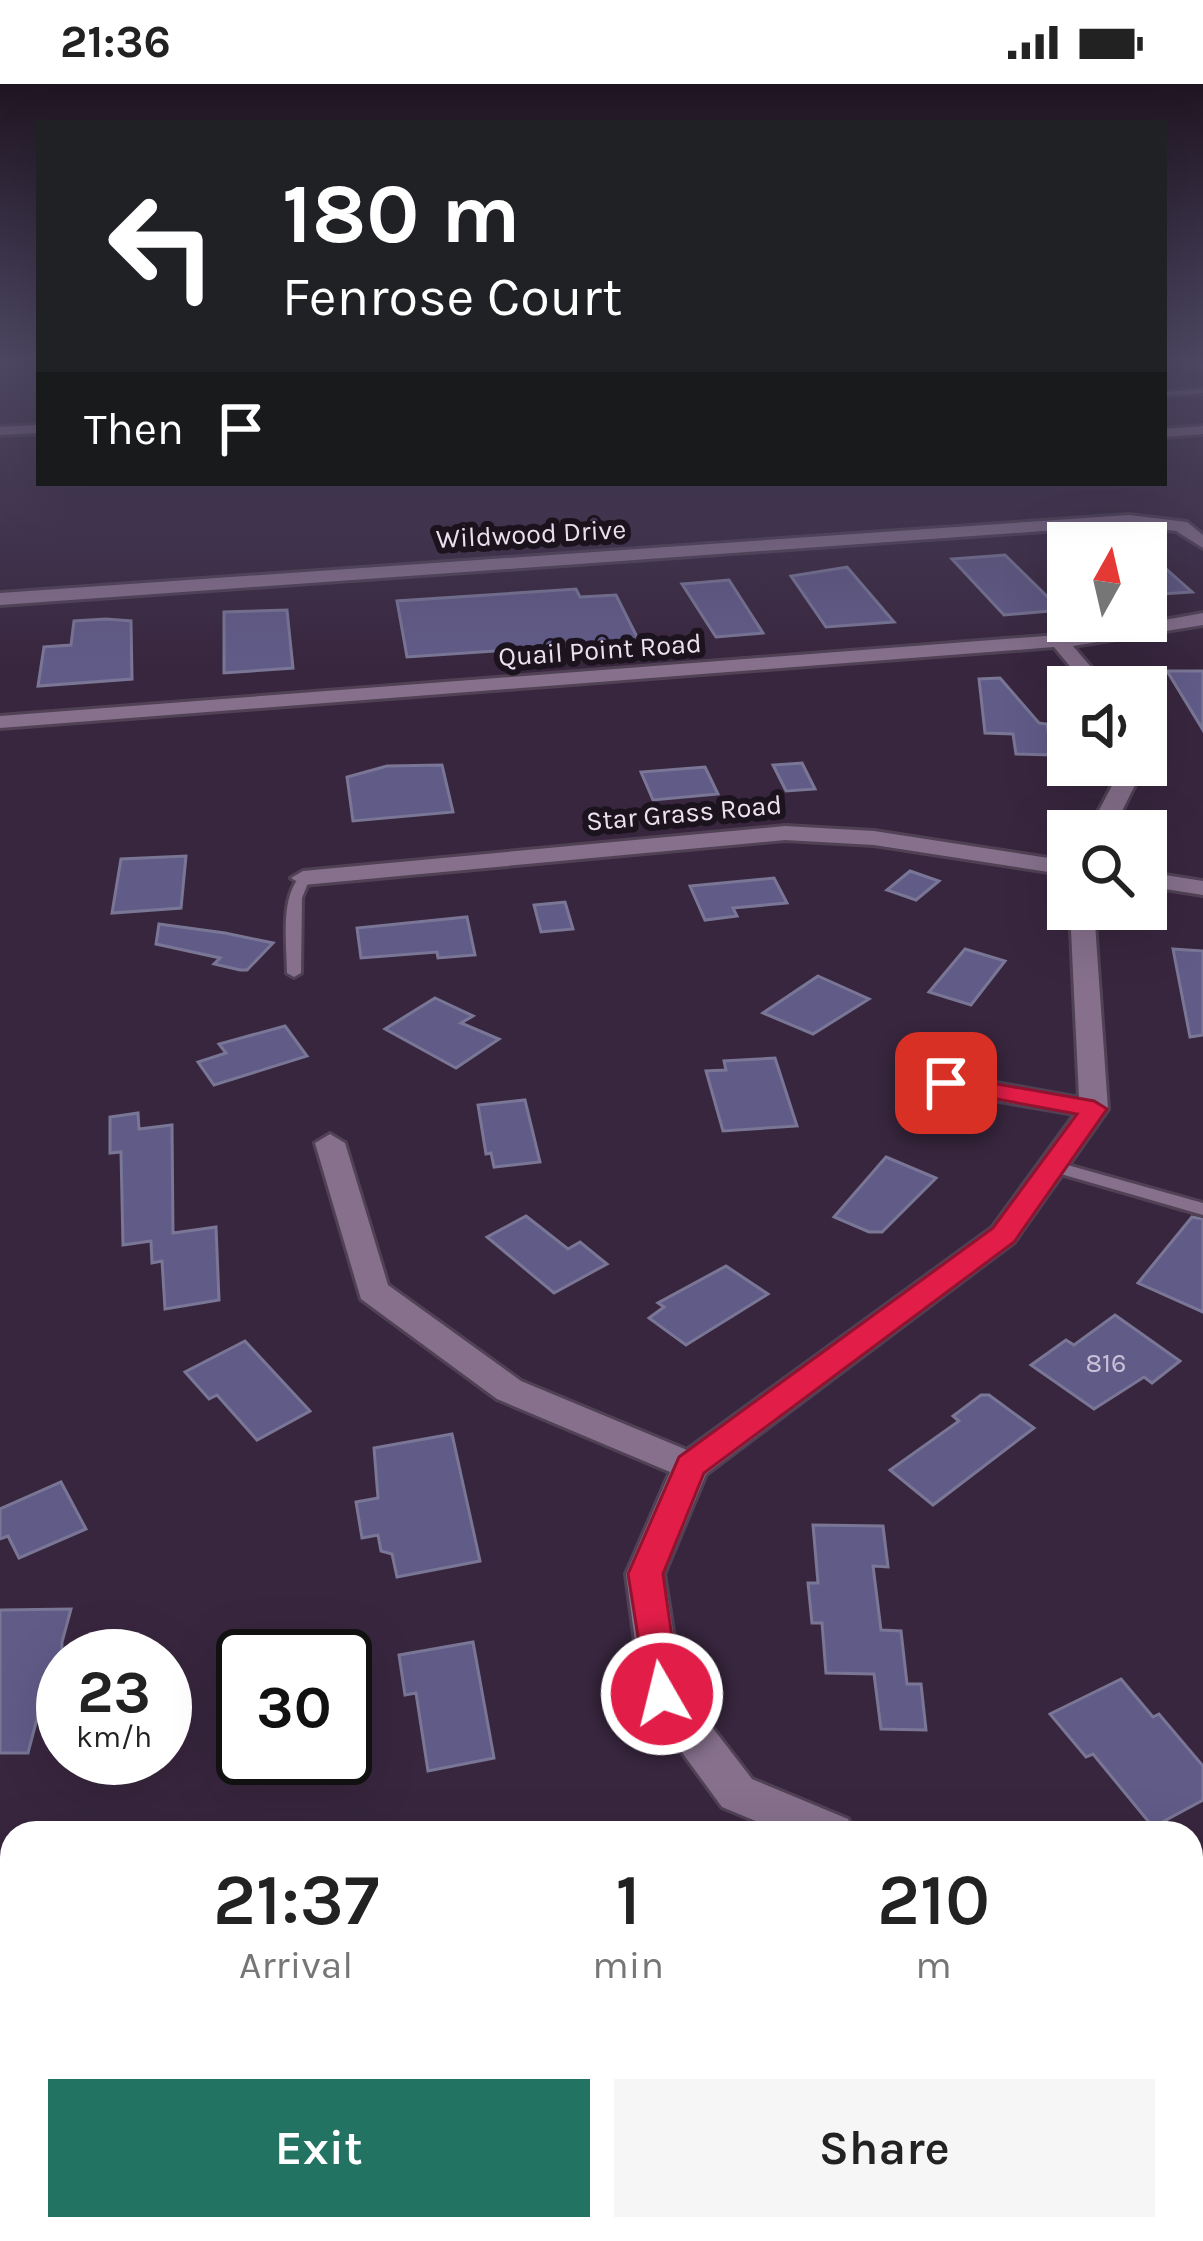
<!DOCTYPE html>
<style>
:root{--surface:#fff;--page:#f6f6f6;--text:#222;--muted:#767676;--accent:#227361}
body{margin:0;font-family:Karla,sans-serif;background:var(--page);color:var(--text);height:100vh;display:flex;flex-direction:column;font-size:45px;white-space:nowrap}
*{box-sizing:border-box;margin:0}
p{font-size:39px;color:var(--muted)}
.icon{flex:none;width:66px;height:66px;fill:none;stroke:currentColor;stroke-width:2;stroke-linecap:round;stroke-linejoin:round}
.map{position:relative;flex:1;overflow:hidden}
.side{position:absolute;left:0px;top:1737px;width:1203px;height:420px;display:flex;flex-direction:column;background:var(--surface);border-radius:36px 36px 0 0;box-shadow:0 12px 48px #0002}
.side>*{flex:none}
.top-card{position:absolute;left:36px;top:36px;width:1131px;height:366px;border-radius:0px;box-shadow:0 12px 48px #0002;background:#202124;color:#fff;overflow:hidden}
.needle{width:78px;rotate:8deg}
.controls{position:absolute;left:1047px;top:438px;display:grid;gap:24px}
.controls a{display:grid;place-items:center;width:120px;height:120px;border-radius:0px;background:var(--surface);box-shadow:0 12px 48px #0002;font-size:60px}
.speed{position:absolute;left:36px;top:1545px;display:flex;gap:24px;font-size:60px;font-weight:700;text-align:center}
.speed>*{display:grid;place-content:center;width:156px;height:156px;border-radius:50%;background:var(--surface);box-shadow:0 12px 48px #0002;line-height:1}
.speed small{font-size:30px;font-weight:400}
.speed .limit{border:6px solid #111;border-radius:18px;background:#fff;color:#111}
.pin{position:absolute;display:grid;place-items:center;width:102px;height:102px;color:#fff;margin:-51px;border-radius:24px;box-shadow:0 6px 18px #0006}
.me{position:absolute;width:132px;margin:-66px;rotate:352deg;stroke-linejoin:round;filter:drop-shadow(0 0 9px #0008)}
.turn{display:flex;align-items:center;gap:42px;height:252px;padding:0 48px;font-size:54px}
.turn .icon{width:156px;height:156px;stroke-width:2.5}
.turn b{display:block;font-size:84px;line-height:102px}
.then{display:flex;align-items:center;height:114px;padding:0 48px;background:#0003;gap:24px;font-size:45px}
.eta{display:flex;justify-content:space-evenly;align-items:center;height:204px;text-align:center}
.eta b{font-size:72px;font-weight:600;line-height:84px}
.cta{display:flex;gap:24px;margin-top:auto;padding:24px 48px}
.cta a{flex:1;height:138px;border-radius:0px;background:var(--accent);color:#fff;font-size:48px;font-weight:600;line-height:138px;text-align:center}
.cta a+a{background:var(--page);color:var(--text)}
.status{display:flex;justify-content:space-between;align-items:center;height:84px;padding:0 60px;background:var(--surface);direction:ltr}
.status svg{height:33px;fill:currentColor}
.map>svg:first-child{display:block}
.building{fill:#615b88;stroke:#797696;stroke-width:3}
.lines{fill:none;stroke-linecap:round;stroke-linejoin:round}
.lane-casing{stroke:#504155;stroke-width:6}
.street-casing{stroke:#504155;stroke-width:6}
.lane{fill:#86708c;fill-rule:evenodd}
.street{fill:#86708c;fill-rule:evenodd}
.route{fill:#e11d48;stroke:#92132f;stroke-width:3}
.labels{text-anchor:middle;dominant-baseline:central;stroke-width:12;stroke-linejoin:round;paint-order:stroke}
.far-street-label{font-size:27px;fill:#ede1f1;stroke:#1b131d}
.number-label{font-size:27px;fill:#cac0d7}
</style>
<div class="status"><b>21:36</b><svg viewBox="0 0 49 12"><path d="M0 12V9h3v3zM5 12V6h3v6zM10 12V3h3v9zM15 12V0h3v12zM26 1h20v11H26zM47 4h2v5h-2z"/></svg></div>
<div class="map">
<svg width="1203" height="2157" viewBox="0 0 1203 2157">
<rect width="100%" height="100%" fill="#38263e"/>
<g class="building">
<polygon points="1146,467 1192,508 1146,511"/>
<polygon points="1005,471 1061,526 1004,531 952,475"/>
<polygon points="847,483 894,538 826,543 791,492"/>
<polygon points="729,496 763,549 716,553 682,500"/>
<polygon points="576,505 580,513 616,511 639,557 407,573 397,517"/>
<polygon points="287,526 293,584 224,589 224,528"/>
<polygon points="106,535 131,537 132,595 38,602 44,563 71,561 74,537"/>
<polygon points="1167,587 1203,587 1203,646"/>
<polygon points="1000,594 1039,639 1047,640 1052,671 1016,670 1013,650 985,649 979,595"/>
<polygon points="802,679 815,705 786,707 773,681"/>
<polygon points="442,681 453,728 353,737 347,693 387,682"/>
<polygon points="705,683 718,710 653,716 641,688"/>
<polygon points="186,772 181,824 112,829 121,775"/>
<polygon points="910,787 939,797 916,816 887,806"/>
<polygon points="774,794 787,819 733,824 737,832 705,836 690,802"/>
<polygon points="565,818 573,845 541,848 534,821"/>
<polygon points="467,833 475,871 438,874 437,868 361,874 357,844"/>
<polygon points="159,840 225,849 273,859 247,886 240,886 214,880 220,874 156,860"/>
<polygon points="965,865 1005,877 971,921 929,908"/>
<polygon points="1173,865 1203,867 1203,951 1190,953"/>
<polygon points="818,892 869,915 813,950 763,929"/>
<polygon points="435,914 473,932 461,939 499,955 456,984 385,945"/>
<polygon points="285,942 307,972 214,1001 198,978 226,969 219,960"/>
<polygon points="775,974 797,1042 723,1047 706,987 726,986 724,977"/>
<polygon points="525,1016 540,1078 494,1083 491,1069 486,1070 478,1021"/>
<polygon points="138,1029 139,1045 172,1041 173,1149 216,1143 219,1216 165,1225 162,1177 152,1179 151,1157 123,1161 121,1068 110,1069 110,1033"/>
<polygon points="886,1073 936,1094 882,1148 869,1148 834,1133"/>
<polygon points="526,1132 568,1165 580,1158 607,1180 554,1209 487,1153"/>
<polygon points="1192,1133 1203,1135 1203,1228 1138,1199"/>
<polygon points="726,1182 768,1210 686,1261 649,1234 664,1223 658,1219"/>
<polygon points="1115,1231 1180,1277 1152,1299 1144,1293 1094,1325 1031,1281 1066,1256 1074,1261"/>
<polygon points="245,1257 310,1327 257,1356 217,1311 209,1315 185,1288"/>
<polygon points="981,1311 989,1311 1034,1344 933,1421 890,1386 959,1337 953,1332"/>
<polygon points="452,1350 480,1477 397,1493 392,1470 381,1467 378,1451 362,1454 356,1418 378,1414 374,1364"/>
<polygon points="61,1398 86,1445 19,1474 8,1452 0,1455 0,1425"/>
<polygon points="813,1441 883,1442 888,1483 873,1482 881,1546 901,1547 907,1600 921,1600 926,1646 881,1645 874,1590 826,1589 822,1539 812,1539 808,1499 818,1499"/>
<polygon points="71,1525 62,1558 60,1631 38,1631 28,1669 0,1669 0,1526"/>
<polygon points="473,1558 494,1674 428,1687 416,1609 405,1611 399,1571"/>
<polygon points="1121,1595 1153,1633 1159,1630 1203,1682 1203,1716 1153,1743 1093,1670 1086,1673 1050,1630"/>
</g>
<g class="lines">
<defs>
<g id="lane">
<polygon points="1203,276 1203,285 1199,283 1199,278"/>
<polygon points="1203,305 1203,309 1164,312 1164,308"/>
<path d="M303,790L310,794L302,814L301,889L294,893L287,889C287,859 279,810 303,790Z"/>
<polygon points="1053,1077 1203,1119 1203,1131 1047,1086 1045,1082 1047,1078"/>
</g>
<g id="street">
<polygon points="39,341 39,349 0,351 0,343"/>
<polygon points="1203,342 1203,350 1164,353 1164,345"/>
<polygon points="1129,431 1187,438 1203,451 1203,464 1176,447 1129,441 0,521 0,509"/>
<polygon points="1203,529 1203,541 1073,562 1108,603 1087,603 1054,563 0,644 0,632 1098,548"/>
<polygon points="1123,681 1145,681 1112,747 1088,747"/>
<polygon points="785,742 874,747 1068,777 1068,791 874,761 785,756 303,801 291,794 303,787"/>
<polygon points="1146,788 1203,797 1203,811 1146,802"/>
<polygon points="1070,825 1094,825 1108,1025 1014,1158 706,1390 664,1490 682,1604 752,1695 848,1735 855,1749 784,1749 722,1723 648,1622 642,1610 626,1490 670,1388 497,1315 361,1215 315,1059 330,1050 345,1059 388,1201 521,1297 687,1366 992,1144 1075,1030 946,1008 932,999 946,990 1079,1014"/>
</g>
</defs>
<use href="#lane" class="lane-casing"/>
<use href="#street" class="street-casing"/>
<use href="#lane" class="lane"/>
<use href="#street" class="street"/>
</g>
<linearGradient id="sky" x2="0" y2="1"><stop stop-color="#1f1522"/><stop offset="0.48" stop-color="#4d4763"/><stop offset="1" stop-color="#4d4763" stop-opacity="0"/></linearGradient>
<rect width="1203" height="578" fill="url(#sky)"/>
<polygon class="route" points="946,991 1094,1017 1107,1025 1014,1158 704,1389 663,1490 680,1610 675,1621 662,1625 649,1621 628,1490 679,1373 993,1144 1077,1030 937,1004 937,994"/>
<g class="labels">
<g class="far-street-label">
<text transform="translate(531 450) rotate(-3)">Wildwood Drive</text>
<text transform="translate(600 566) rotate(-4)">Quail Point Road</text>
<text transform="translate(684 729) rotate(-5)">Star Grass Road</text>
</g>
<g class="number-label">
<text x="1106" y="1279">816</text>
</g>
</g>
</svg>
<div class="controls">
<a><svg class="needle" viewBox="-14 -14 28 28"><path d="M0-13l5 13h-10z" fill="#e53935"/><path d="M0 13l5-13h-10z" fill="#767676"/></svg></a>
<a><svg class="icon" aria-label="sound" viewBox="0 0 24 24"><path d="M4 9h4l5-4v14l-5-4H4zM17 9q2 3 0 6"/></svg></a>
<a><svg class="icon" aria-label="search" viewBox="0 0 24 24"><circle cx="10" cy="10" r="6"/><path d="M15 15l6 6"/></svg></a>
</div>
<div class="speed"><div>23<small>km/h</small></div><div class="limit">30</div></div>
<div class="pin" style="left:946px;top:999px;background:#d93025"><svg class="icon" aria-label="arrive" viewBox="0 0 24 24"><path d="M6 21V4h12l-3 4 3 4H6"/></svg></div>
<svg class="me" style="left:662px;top:1610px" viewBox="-20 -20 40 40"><circle r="17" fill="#e11d48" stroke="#fff" stroke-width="3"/><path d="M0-11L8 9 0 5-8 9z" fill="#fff"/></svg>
<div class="top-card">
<div class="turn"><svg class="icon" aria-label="left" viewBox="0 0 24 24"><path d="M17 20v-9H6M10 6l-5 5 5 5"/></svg><div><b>180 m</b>Fenrose Court</div></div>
<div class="then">Then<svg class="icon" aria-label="arrive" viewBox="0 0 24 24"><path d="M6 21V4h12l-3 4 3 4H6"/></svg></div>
</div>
<section class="side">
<div class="eta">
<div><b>21:37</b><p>Arrival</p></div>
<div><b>1</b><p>min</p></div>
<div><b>210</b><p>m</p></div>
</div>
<div class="cta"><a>Exit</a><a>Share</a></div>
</section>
</div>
